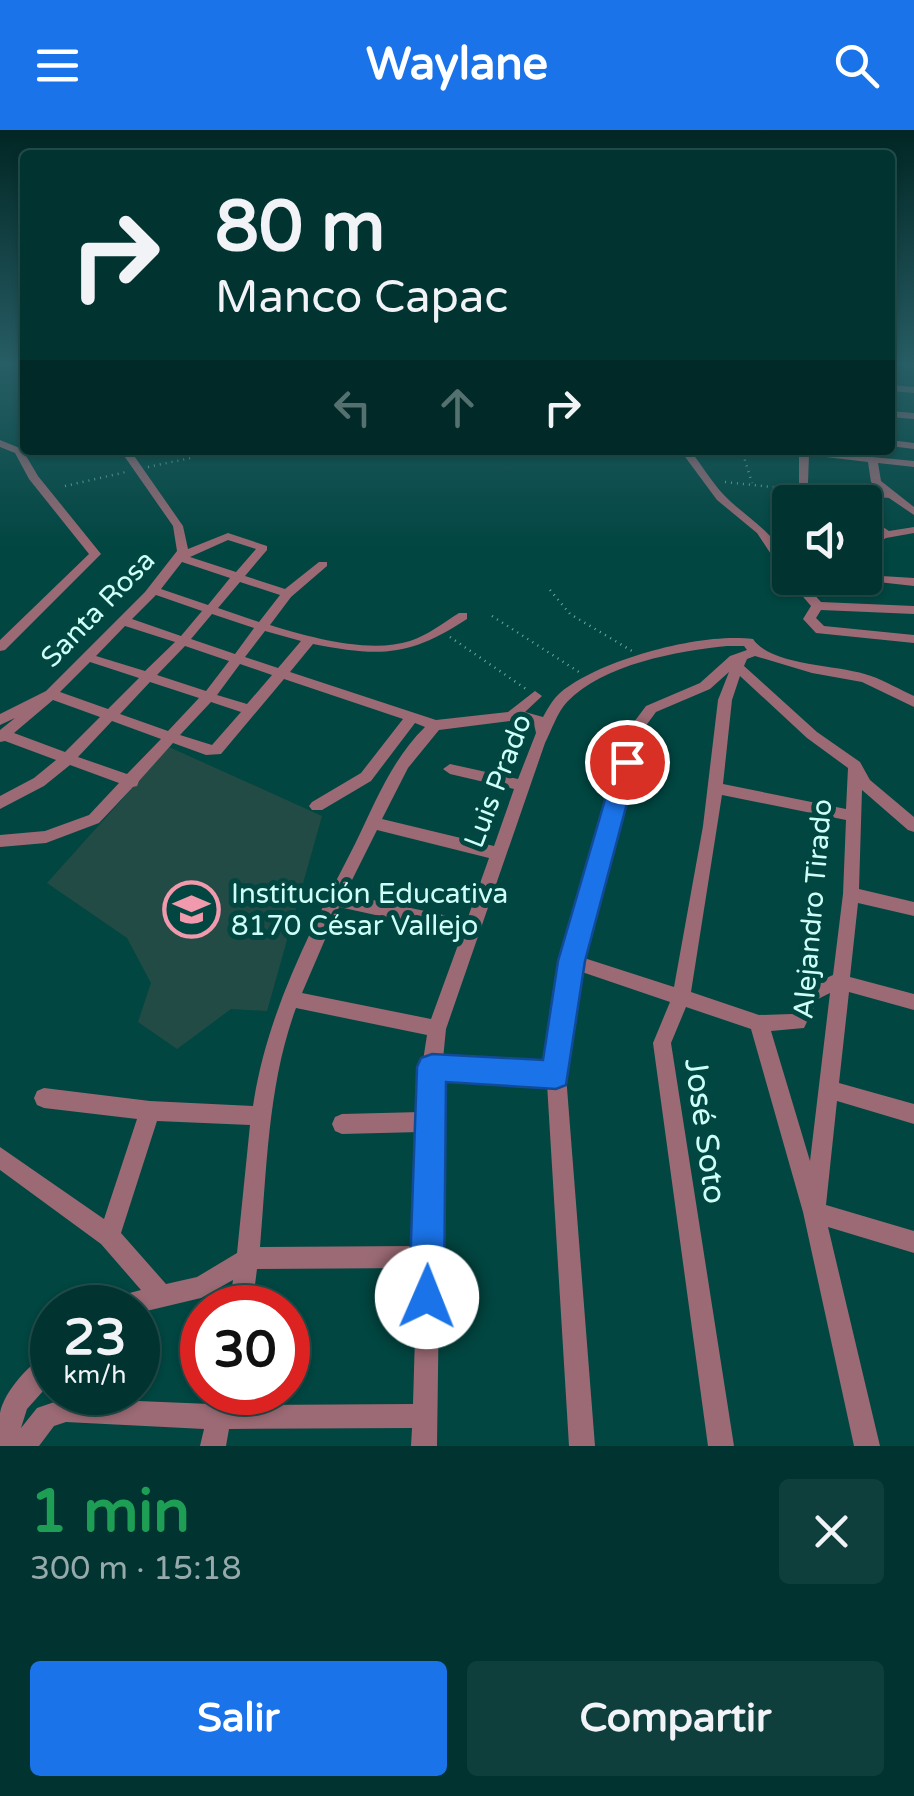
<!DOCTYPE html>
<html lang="es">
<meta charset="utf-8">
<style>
:root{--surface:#013431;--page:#0f3f3d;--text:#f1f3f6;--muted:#96aaab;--line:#234f4d;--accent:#1a73e8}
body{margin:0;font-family:"Varela Round",sans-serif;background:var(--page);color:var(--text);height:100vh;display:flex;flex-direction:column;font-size:38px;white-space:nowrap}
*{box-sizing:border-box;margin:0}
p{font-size:32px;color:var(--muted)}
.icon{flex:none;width:55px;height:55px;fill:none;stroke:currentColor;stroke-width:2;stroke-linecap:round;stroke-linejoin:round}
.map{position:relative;height:1316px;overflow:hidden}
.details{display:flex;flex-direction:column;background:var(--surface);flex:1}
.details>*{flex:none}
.top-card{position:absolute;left:20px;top:20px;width:875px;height:305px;border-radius:10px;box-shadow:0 2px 8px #0004,0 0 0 2px var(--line);background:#013431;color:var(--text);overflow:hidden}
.buttons{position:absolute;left:772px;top:355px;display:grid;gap:20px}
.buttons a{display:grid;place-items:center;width:110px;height:110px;border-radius:10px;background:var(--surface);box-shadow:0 2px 8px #0004,0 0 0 2px var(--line);font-size:50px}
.speed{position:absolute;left:30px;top:1155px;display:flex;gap:20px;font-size:50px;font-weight:700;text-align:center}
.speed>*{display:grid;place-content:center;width:130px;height:130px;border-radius:50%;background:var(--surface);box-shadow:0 2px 8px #0004,0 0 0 2px var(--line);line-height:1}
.speed small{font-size:25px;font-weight:400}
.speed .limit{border:15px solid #d22;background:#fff;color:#111}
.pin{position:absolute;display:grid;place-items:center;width:85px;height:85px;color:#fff;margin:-42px;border:5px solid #fff;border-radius:50%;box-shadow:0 2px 10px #0007}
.me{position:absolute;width:110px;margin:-55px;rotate:1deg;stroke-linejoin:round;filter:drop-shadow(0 0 8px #0008)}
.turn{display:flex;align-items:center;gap:35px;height:210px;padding:0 30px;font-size:45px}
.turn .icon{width:130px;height:130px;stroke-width:2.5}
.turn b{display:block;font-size:70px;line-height:85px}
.lanes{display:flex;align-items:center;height:95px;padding:0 30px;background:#0003;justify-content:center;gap:50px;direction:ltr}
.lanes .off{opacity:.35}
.round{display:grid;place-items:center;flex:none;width:105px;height:105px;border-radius:10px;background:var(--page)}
.headline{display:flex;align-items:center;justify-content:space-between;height:170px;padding:0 30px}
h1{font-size:60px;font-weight:800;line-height:75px;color:#1e9e55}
.primary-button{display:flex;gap:20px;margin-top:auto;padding:20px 30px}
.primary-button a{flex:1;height:115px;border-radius:10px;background:var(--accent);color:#fff;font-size:40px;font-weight:800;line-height:115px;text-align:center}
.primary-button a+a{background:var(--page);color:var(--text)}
header{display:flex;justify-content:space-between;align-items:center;height:130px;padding:0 30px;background:var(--accent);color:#fff;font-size:45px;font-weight:800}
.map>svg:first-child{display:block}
.built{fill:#234b46}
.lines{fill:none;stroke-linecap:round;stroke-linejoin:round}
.path{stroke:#70aba4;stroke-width:2.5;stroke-dasharray:1 5;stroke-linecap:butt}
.minor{fill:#9b6a74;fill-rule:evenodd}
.route{fill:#1a73e8;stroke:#114b97;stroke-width:2.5}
.labels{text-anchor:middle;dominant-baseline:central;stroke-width:10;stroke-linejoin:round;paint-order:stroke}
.street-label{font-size:28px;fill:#cdfff8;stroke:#014641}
.poi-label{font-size:28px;fill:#cdfff8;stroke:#014641;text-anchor:start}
.near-street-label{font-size:32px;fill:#cdfff8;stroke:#014641}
</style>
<header><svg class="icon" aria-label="menu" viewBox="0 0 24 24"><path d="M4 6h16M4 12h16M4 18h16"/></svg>Waylane<svg class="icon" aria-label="search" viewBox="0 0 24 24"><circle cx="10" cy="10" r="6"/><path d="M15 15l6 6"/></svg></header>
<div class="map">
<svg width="914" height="1316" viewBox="0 0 914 1316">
<rect width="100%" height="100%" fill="#014641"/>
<polygon class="built" points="169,617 322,686 267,881 231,879 177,919 138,892 151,853 127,808 47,753"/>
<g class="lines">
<g class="path">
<polyline points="743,324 752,353"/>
<polyline points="148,337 191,328"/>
<polyline points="725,352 791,359"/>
<polyline points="65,356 126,342"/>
<polyline points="550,460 570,484 632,521"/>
<polyline points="492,486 579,542"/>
<polyline points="450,507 526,559"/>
</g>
<g class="minor">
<polygon points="898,234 914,234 914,238"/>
<polygon points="890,255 914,257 914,263 890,261"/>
<polygon points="890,281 914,283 914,289 890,287"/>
<polygon points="0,310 22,319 38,346 101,424 5,520 0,521 0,510 89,424 29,349 15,323 0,317"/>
<polygon points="890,310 914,313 914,319 890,316"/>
<path d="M120,320H130L183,396L188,419L228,403L267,416V420L245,446L285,459L319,432H327V436L291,467L270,495C308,507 370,524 410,511C428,505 443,493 459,483H467V489C409,527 380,527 313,514L290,542L436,590L508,582L535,561L542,566L525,582L543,587C548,578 553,569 561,562C601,529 702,502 753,509C772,537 840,534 871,546C886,551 900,560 914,566V577L862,552L812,543L755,526L747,529L744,536L817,602L860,632L870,650L914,687V702L908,700L862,660L859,759L914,772V786L858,773L850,847L914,864V880L849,862L839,953L914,974V994L837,971L826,1075L914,1101V1123L828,1097L880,1316H854L803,1082L751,899L686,877L671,913L734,1316H708L653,913L670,872L579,841L566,945L595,1316H569L547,954L442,947L437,1316H411L412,1298L229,1299L226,1316H200L204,1299L66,1292L54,1296L39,1316H0C0,1306 0,1293 0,1283C4,1261 32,1230 52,1222V1251L27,1279L21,1298L37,1278L66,1268L210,1274L213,1262H237L234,1275L413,1274L417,1138L257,1139L252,1178H229L233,1150L201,1168L138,1183V1178H100L103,1170L141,1160L101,1114L0,1040V1017L104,1089L137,989L44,978L37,975L34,968L37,961L44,958L150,971L253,976C267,881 312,798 355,714C375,673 392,629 425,597L415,593L371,651L322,680H312L309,676L312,672L361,643L403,589L284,549L221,624L206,625L173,613L139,651L137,656L133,657L99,693L46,713L0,717V705L45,701L89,685L119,653L70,635L44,656L0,679V666L34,648L56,630L5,611L0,612V600L15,588L0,595V584L46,561L145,462L177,421L173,396ZM228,410L256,419L236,442L190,427ZM182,432L230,448L208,475L161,459ZM240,452L280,465L259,492L218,478ZM156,465L202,481L181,506L132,489ZM212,484L254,498L235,524L191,509ZM125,496L175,512L145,541L96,526ZM265,501L301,511L278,538L245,527ZM185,516L229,531L206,561L157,545ZM727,516H744L747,520L730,526L700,553L646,576L628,600L562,831L548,935L443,929L446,899L545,613C552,599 557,583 567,572C603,534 678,521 727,516ZM90,532L139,548L108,579L60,562ZM240,534L272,545L247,574L217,565ZM729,542L718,570L703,696L674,857L581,827L642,601L656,582L710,559ZM740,546L807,608L848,638L846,679L723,654L732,570ZM150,552L199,568L168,601L120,584ZM53,570L100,587L65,622L14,603ZM211,572L241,582L212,615L180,605ZM518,590L534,594L536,603L518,649L450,634L443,639L450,644L514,659L494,716L382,689L408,638L439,600ZM112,591L161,609L127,644L78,627ZM722,665L846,690L843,764L833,845L806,857L792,884L759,885L691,862ZM377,700L489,728L467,790L345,764ZM339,777L462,804L431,889L302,863ZM830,863L810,1031L771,901L804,898L818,869ZM296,878L427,905L422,937L421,982L342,984L335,987L332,994L335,1001L342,1004L420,1002L417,1116L260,1117C267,1037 268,954 296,878ZM157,991L250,995L237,1123L197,1147L166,1154L121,1103Z"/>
<path d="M680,320H690C701,334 711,351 723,364C745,388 790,410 790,448H799L821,472L914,476V484L821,480L816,488L824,496L914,505V513L816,503L803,489L811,476L786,447L757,403L717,370Z"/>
<path d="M799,320L914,331V337L878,333L881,351L914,377V385L889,368L808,360L807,363H799ZM809,325L868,332L871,352L880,360L808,353Z"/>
<polygon points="865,385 889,401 914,397 914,403 886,408 865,421 865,413 878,403 865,393"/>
<polygon points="865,445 914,448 914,456 860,450 858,448 865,448"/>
</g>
</g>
<linearGradient id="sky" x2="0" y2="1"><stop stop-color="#012624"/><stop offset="0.56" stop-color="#275d65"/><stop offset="1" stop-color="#275d65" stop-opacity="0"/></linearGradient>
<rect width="914" height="418" fill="url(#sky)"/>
<polygon class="route" points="627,624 638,632 585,831 566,955 556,959 446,952 444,1167 439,1179 427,1184 415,1179 409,1167 417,937 421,928 432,924 543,930 558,831 616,632"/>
<defs>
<symbol id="school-ring" viewBox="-11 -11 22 22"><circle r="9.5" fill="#014641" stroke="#f29aad" stroke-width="1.5"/><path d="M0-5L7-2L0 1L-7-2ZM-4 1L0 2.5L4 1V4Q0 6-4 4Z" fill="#f29aad"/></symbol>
</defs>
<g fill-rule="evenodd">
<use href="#school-ring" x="160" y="748" width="63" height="63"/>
</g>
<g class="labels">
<g class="street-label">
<text transform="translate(98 479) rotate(-46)">Santa Rosa</text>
<text transform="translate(498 651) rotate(-69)">Luis Prado</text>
<text transform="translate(813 779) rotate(-85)">Alejandro Tirado</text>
</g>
<g class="poi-label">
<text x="231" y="764">Institución Educativa<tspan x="231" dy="32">8170 César Vallejo</tspan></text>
</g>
<g class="near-street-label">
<text transform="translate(705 1001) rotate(82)">José Soto</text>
</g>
</g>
</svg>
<div class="buttons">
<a><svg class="icon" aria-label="sound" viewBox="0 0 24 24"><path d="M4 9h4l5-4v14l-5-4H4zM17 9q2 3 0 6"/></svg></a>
</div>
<div class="speed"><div>23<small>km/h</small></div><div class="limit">30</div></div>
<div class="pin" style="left:627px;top:632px;background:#d93025"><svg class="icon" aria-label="arrive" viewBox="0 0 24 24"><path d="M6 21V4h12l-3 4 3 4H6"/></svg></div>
<svg class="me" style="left:427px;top:1167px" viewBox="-20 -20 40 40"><circle r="19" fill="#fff"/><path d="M0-13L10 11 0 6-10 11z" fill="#1a73e8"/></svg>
<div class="top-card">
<div class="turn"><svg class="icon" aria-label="right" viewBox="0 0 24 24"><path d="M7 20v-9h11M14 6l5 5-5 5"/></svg><div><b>80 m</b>Manco Capac</div></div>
<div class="lanes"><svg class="icon off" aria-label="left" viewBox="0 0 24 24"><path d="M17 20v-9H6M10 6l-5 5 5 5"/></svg><svg class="icon off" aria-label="ahead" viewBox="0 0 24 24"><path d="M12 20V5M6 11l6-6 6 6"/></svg><svg class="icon" aria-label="right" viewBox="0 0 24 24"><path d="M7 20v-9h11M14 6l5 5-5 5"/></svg></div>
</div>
</div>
<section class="details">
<div class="headline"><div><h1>1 min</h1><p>300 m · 15:18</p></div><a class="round"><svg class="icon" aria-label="close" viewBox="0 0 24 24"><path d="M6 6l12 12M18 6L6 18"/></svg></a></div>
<div class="primary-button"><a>Salir</a><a>Compartir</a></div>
</section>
